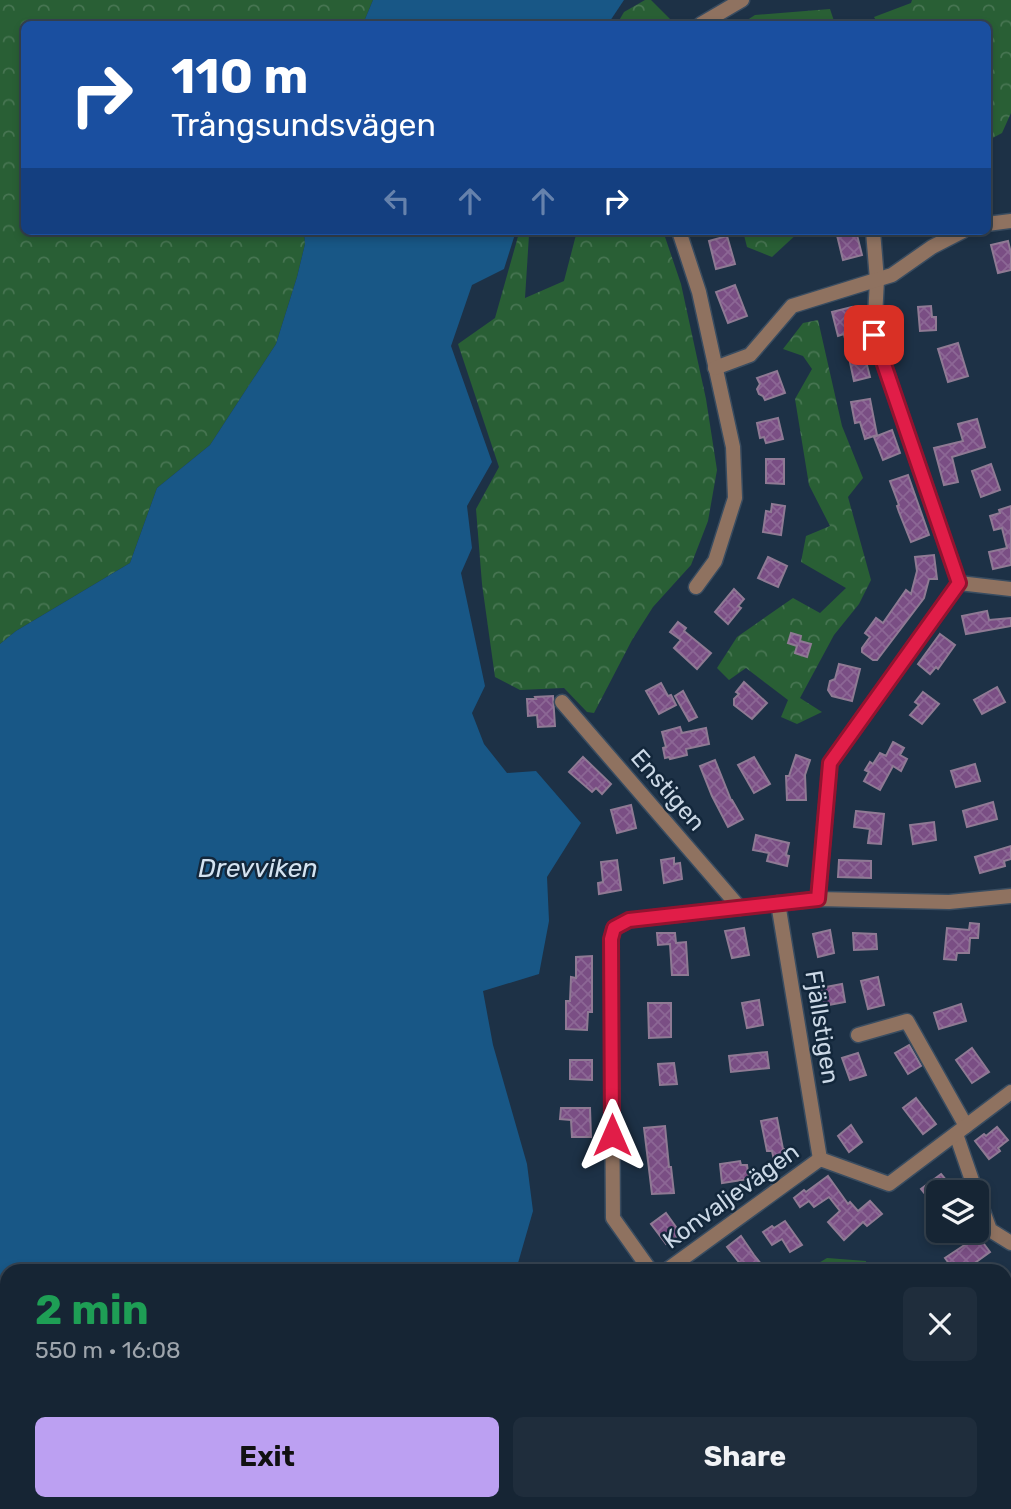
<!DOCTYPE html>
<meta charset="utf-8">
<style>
:root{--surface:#162534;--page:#1f2d3c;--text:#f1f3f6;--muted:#9ea5ac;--line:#35424f;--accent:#bca0f2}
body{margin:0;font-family:Rubik,sans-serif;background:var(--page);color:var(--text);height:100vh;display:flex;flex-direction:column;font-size:26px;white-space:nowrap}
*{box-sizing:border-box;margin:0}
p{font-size:23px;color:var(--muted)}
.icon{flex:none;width:38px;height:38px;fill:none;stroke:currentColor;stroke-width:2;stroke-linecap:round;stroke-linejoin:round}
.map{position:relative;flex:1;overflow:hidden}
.drawer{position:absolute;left:0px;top:1264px;width:1012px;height:247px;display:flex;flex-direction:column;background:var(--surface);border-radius:21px 21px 0 0;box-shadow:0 4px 10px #0003,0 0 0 2px var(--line)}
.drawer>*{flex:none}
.guide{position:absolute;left:21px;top:21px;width:970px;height:214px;border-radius:10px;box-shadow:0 4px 10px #0003,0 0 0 2px var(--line);background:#1a4fa0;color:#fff;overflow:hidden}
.buttons{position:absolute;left:926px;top:1180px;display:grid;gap:14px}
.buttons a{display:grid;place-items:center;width:63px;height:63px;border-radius:10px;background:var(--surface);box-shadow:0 4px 10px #0003,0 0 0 2px var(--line);font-size:35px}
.pin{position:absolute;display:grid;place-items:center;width:60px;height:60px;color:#fff;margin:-30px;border-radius:14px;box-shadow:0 4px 10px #0006}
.me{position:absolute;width:77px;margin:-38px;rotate:0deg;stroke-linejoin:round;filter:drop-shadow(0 0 5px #0008)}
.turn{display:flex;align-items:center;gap:24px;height:147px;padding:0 35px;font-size:32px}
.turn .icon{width:91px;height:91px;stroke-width:2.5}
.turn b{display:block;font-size:49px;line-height:60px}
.lanes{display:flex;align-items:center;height:66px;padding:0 35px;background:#0003;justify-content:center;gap:35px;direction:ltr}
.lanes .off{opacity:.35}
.round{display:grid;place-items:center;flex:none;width:74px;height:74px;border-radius:10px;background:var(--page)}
.headline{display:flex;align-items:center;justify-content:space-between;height:119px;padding:0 35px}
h1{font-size:42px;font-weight:700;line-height:52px;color:#1e9e55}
.cta{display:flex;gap:14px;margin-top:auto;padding:14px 35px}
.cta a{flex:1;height:80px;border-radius:10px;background:var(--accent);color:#111;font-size:28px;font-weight:700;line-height:80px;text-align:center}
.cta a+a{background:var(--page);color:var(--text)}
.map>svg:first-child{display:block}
.forest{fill:url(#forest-crowns)}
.water{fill:#185786}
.building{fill:url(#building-cross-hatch);stroke:#8f7a94;stroke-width:2}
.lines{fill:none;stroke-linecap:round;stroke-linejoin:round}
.street-casing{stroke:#394c60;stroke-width:17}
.street{stroke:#8f7260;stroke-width:14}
.route-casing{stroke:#92132f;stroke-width:18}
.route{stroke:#e11d48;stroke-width:12}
.labels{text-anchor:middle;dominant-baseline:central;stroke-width:5;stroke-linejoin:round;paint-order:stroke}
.street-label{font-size:24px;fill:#cbd8e6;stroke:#13273b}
.water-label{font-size:26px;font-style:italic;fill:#d4e3f1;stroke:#13273b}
</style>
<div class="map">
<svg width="1011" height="1509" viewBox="0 0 1011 1509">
<defs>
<pattern id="forest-crowns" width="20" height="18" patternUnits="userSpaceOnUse" patternTransform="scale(1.75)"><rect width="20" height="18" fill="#295f35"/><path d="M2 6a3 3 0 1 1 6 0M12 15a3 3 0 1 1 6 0" fill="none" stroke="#477552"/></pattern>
<pattern id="building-cross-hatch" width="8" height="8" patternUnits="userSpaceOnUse" patternTransform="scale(1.75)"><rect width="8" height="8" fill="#7a4e84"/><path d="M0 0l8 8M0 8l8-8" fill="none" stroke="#8c6795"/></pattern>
</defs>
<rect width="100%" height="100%" fill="#1d3146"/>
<g class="forest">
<polygon points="0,0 373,0 363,24 24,24 24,231 304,231 305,244 297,277 276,344 210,445 157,488 130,563 16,631 0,644"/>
<polygon points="645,0 651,0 675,24 617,24 624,12"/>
<polygon points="912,0 1011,0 1011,113 1002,133 987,141 987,24 878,24 874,17 911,3"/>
<polygon points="830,9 835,24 741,24 755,15"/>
<polygon points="577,231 663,231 681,284 706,399 717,470 708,521 691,565 653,607 632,640 594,713 587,712 564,688 520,690 495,677 482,584 476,509 499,467 458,344 495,318 519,233 529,235 525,298 564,281"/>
<polygon points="743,231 800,231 772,257 747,247"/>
<polygon points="818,320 842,426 863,478 848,497 871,580 859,604 834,635 800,698 822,712 797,724 781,717 788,700 746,668 729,680 717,668 737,637 793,598 820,613 846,588 801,562 806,536 830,526 809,485 795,399 812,369 803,356 783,349 803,323"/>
<polygon points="827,1258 866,1261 866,1270 807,1270"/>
</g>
<g class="water">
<polygon points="373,0 624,0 608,24 363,24"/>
<polygon points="304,231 516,231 504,269 472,285 451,346 492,462 467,506 472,548 461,573 485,686 472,713 484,744 507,773 536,771 581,823 547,877 549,921 539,974 483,991 493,1045 527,1164 533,1211 516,1270 7,1270 7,1503 585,1503 590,1509 0,1509 0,644 16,631 130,563 157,488 210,445 276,344 297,277 305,244"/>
</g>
<g class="building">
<polygon points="836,231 856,231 862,255 843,260"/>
<polygon points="727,236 735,264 716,269 709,241"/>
<polygon points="1008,241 1011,253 1011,270 998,273 991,245"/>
<polygon points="735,285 747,316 728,323 716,292"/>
<polygon points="931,306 932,317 936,317 936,330 920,331 918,307"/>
<polygon points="852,307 870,377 854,381 844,334 838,336 832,312"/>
<polygon points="958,343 968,376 948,382 938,349"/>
<polygon points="777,371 785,393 765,400 763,396 759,394 757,389 760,384 757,378"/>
<polygon points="870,399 877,435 865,439 860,422 855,423 851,402"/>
<polygon points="778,418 783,439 766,443 764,437 760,438 757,423"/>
<polygon points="977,419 985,447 952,457 958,482 944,485 934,448 963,441 958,424"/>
<polygon points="892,430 900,453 883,460 874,437"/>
<polygon points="766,459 784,459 784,484 766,483"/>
<polygon points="991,464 1000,490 981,497 972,471"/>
<polygon points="908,475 929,535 911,542 899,512 897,506 899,505 890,481"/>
<polygon points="772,504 785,506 781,535 763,532 766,511 771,512"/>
<polygon points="1011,506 1011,565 993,569 989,552 1007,548 1002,528 994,530 990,516 1000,513 999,510"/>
<polygon points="934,555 937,579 929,579 924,598 877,660 873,660 862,652 862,648 870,637 865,633 876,618 883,623 906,590 911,594 917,571 915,557"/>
<polygon points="768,557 787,566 778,587 758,578"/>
<polygon points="734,589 744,599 738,606 741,608 728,624 715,612"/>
<polygon points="987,611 989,620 1011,618 1011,626 966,634 962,616"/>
<polygon points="678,622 686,628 684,631 711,653 697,669 674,648 681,640 670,632"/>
<polygon points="791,633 801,636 800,641 811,644 807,657 795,653 797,646 788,643"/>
<polygon points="940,634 955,645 938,669 936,667 930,674 918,664"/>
<polygon points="839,664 860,669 852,701 832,696 828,690 830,681 835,679"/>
<polygon points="744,682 767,703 752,719 734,705 734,699 739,694 736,692"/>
<polygon points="661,683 668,696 671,695 676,705 659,714 646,691"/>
<polygon points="997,687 1005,702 982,714 974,700"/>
<polygon points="683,691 697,717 689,721 675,696"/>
<polygon points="923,692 939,704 922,724 910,715 919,705 915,702"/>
<polygon points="553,696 555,726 538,727 537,715 528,716 527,699 536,699 535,697"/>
<polygon points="680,727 682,733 706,728 709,744 686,749 687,755 670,759 669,757 665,758 663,748 666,747 662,732"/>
<polygon points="893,742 904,748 900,755 907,759 901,771 893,766 880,790 864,781 869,772 865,770 870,762 873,764 880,753 886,756"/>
<polygon points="796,755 810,760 805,775 806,800 787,800 786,776 789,776"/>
<polygon points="583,757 611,784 602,794 596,788 592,792 569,772"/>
<polygon points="754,757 770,784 754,793 738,765"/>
<polygon points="715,760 731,800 732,800 743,819 728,827 712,796 700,766"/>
<polygon points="975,764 980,781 956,787 951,771"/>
<polygon points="993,802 997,819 967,827 963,811"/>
<polygon points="631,805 636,828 617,833 611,810"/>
<polygon points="856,811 884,814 881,844 868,843 870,829 854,827"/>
<polygon points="934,822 936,840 913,844 910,825"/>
<polygon points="756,835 789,843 786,855 789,856 787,866 767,861 769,853 753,850"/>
<polygon points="1011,846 1011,859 1004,861 1005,866 980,873 975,857"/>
<polygon points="674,858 674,864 680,863 682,879 664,883 661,860"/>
<polygon points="617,860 621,890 599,894 598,883 603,882 601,862"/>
<polygon points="839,860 871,861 871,878 838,877"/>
<polygon points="970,923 979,924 978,938 970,938 969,953 957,953 956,960 944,959 947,928 969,930"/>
<polygon points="744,928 749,955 732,958 725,931"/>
<polygon points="830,930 834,953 818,957 813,934"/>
<polygon points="657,933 675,933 676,943 686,942 688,975 672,975 670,944 658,945"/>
<polygon points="853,933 876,934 877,949 854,950"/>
<polygon points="592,956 592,1012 588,1012 587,1030 566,1029 566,1001 570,1001 571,977 576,978 576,957"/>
<polygon points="878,977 884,1005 868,1009 861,981"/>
<polygon points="842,984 845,1002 818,1007 815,989"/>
<polygon points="759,1000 763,1025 747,1028 742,1003"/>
<polygon points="648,1003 671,1003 671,1037 649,1038"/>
<polygon points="961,1004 966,1021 939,1029 934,1013"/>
<polygon points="909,1045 921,1066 908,1074 895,1053"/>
<polygon points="972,1048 989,1072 972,1083 956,1060"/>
<polygon points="767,1052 769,1068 731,1072 729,1056"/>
<polygon points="858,1053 866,1075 850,1080 842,1058"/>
<polygon points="570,1060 592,1060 592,1080 570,1079"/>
<polygon points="674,1063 677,1084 660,1085 658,1064"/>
<polygon points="916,1098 936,1124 923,1134 903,1108"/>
<polygon points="561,1108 590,1108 591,1137 572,1137 571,1120 560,1119"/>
<polygon points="777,1118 783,1149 785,1149 787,1158 774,1160 772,1151 767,1151 761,1121"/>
<polygon points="851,1125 862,1142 849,1152 838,1136"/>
<polygon points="665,1126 669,1167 671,1167 674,1193 652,1194 644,1128"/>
<polygon points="997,1127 1008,1140 998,1148 1000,1151 989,1159 975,1141 984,1134 986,1136"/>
<polygon points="740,1161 741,1165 747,1165 749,1179 722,1183 720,1164"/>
<polygon points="941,1174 956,1192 938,1192 938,1210 921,1189"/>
<polygon points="828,1176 848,1204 850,1202 858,1211 870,1201 882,1214 867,1226 863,1222 844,1240 828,1222 840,1211 829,1197 814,1207 809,1201 800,1207 794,1198 804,1190 806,1192"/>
<polygon points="666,1213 681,1234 666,1244 651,1224"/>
<polygon points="785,1221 802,1245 790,1252 782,1239 772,1245 763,1232 772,1226 774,1228"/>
<polygon points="741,1236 754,1255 766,1270 745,1270 727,1247"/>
<polygon points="978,1236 990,1252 972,1265 976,1270 954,1270 945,1258"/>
</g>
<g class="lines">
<defs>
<g id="street">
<polyline points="701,24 742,0"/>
<polyline points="987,224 1011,221"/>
<polyline points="679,231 699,292 733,447 735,498 715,561 696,587"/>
<polyline points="873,231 877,280 874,335 959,583"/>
<polyline points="715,368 750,355 792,306 892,275 932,247 963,231"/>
<polyline points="562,702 740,908"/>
<polyline points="818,899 830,763 959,583 1011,589"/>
<polyline points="778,903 820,1159"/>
<polyline points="858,1035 907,1021 966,1126"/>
<polyline points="956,1134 976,1192"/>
<polyline points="976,1192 990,1230 1011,1243"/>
<polyline points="650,1270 613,1218 611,939 614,928 630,920 818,899 949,902 1011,896"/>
<polyline points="667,1270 820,1159 889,1184 1011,1092"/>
<polyline points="818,1503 822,1509"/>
</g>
</defs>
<use href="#street" class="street-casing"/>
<use href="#street" class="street"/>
</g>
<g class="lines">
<defs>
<polyline id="route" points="612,1135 611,939 614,928 629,920 818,899 830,763 959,583 874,335"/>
</defs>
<use href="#route" class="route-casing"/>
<use href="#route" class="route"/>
</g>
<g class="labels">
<g class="street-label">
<text transform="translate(668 790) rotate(49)">Enstigen</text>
<text transform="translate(822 1027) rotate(81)">Fjällstigen</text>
<text transform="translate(731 1196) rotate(-36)">Konvaljevägen</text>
</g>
<g class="water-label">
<text x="258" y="868">Drevviken</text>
</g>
</g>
</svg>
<div class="buttons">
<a><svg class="icon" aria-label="layers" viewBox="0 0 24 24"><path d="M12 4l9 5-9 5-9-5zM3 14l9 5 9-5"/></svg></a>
</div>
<div class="pin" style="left:874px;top:335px;background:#d93025"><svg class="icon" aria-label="arrive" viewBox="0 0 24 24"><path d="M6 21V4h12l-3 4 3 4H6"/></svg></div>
<svg class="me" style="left:612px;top:1135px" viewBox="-20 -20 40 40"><path d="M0-17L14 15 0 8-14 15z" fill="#e11d48" stroke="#fff" stroke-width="4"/></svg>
<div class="guide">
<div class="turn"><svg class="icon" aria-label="right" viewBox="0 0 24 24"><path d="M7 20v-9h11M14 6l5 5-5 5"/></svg><div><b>110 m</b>Trångsundsvägen</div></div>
<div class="lanes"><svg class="icon off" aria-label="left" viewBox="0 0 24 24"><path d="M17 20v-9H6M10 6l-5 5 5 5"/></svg><svg class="icon off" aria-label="ahead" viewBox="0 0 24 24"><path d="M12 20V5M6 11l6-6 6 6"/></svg><svg class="icon off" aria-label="ahead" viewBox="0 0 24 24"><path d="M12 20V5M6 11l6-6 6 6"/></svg><svg class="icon" aria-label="right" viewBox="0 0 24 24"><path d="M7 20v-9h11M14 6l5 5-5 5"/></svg></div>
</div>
<section class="drawer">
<div class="headline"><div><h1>2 min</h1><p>550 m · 16:08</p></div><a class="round"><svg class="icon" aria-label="close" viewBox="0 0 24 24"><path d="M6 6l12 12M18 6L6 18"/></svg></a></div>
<div class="cta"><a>Exit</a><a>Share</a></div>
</section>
</div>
